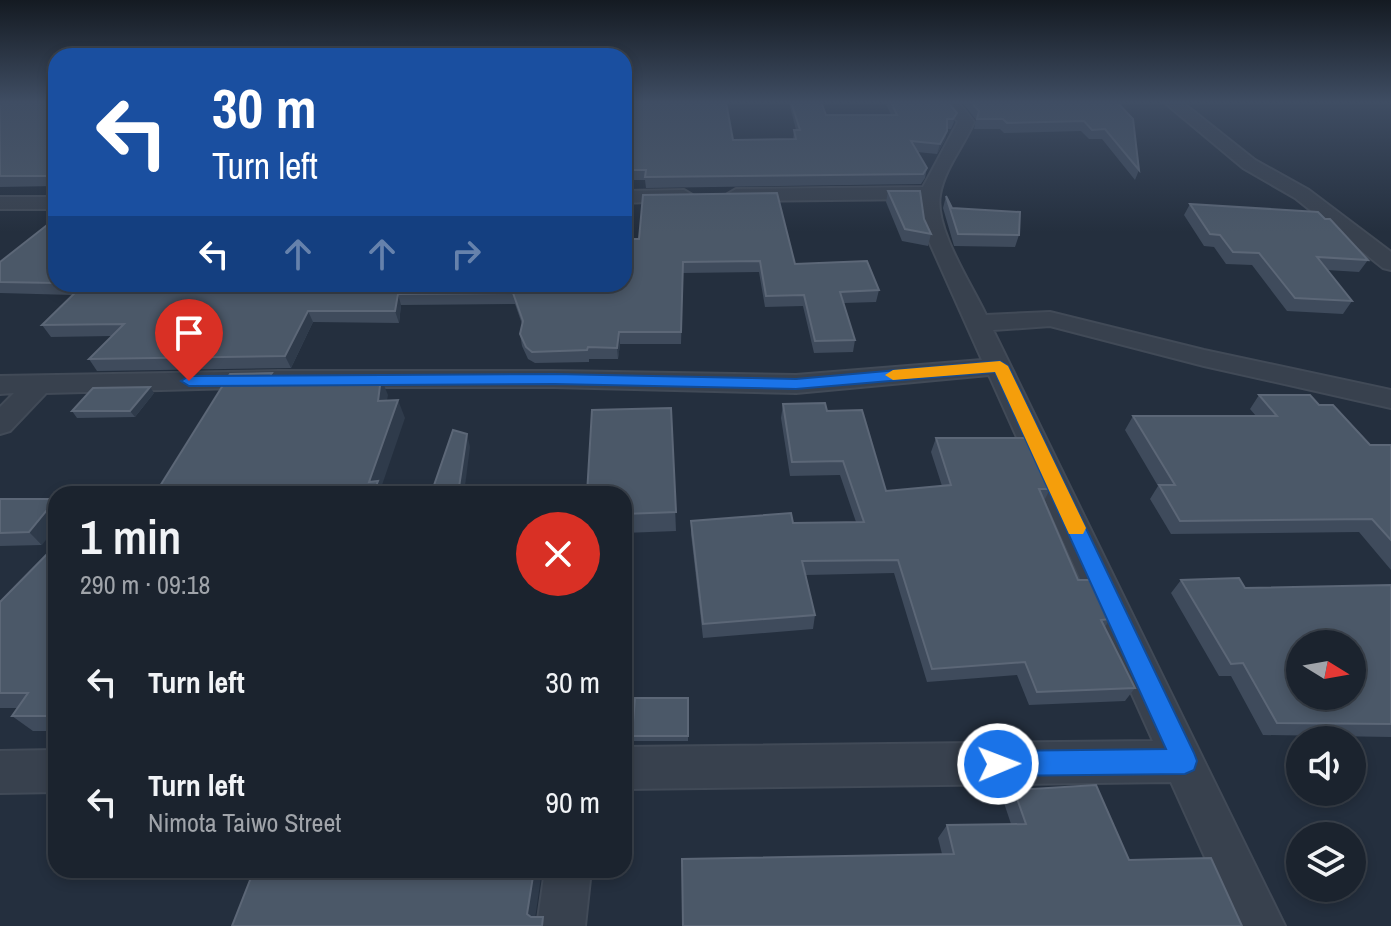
<!DOCTYPE html>
<meta charset="utf-8">
<style>
:root{--surface:#1b232e;--page:#282f3a;--text:#f1f3f6;--muted:#a0a4aa;--line:#39404a}
body{margin:0;font-family:"Archivo Narrow",sans-serif;background:var(--page);color:var(--text);height:100vh;display:flex;flex-direction:column;font-size:30px;white-space:nowrap}
*{box-sizing:border-box;margin:0}
p{font-size:26px;color:var(--muted)}
.icon{flex:none;width:44px;height:44px;fill:none;stroke:currentColor;stroke-width:2;stroke-linecap:round;stroke-linejoin:round}
.map{position:relative;flex:1;overflow:hidden}
.panel{position:absolute;left:48px;top:486px;width:584px;height:392px;display:flex;flex-direction:column;background:var(--surface);border-radius:24px;box-shadow:0 4px 12px #0003,0 0 0 2px var(--line)}
.panel>*{flex:none}
.banner{position:absolute;left:48px;top:48px;width:584px;height:244px;border-radius:24px;box-shadow:0 4px 12px #0003,0 0 0 2px var(--line);background:#1a4fa0;color:#fff;overflow:hidden}
.needle{width:52px;rotate:101deg}
.buttons{position:absolute;left:1286px;top:630px;display:grid;gap:16px}
.buttons a{display:grid;place-items:center;width:80px;height:80px;border-radius:50%;background:var(--surface);box-shadow:0 4px 12px #0003,0 0 0 2px var(--line);font-size:40px}
.pin{position:absolute;display:grid;place-items:center;width:68px;height:68px;color:#fff;margin:-82px -34px;border-radius:50% 50% 50% 0;rotate:-45deg;box-shadow:0 0 8px #0007}
.pin .icon{rotate:45deg}
.me{position:absolute;width:88px;margin:-44px;rotate:89deg;stroke-linejoin:round;filter:drop-shadow(0 0 6px #0008)}
.turn{display:flex;align-items:center;gap:28px;height:168px;padding:0 32px;font-size:36px}
.turn .icon{width:104px;height:104px;stroke-width:2.5}
.turn b{display:block;font-size:56px;line-height:68px}
.lanes{display:flex;align-items:center;height:76px;padding:0 32px;background:#0003;justify-content:center;gap:40px;direction:ltr}
.lanes .off{opacity:.35}
.round{display:grid;place-items:center;flex:none;width:84px;height:84px;border-radius:42px;background:var(--page)}
.overview{display:flex;align-items:center;justify-content:space-between;height:136px;padding:0 32px}
h1{font-size:48px;font-weight:600;line-height:60px}
ul{padding:0;list-style:none}
li{display:flex;align-items:center;gap:24px;height:120px;padding:0 32px}
li div{flex:1}
li b{display:block;font-size:30px}
li em{font-style:normal}
.map>svg:first-child{display:block}
.lines{fill:none;stroke-linecap:round;stroke-linejoin:round}
.minor-casing{stroke:#414a57;stroke-width:4}
.minor{fill:#38414e;fill-rule:evenodd}
.wall{fill:#3f4b5c}
.shaded-wall{fill:#2f3b4b}
.building{fill:#4b5868;stroke:#5c6777;stroke-width:2;fill-rule:evenodd}
.route{fill:#1a73e8;stroke:#114b97;stroke-width:2}
.slow{fill:#f59e0b}
</style>
<div class="map">
<svg width="1391" height="926" viewBox="0 0 1391 926">
<rect width="100%" height="100%" fill="#242f3e"/>
<g class="lines">
<defs>
<g id="minor">
<path d="M942,102H958L974,122C964,146 944,169 940,195C934,228 972,285 986,315L1050,312L1204,350L1391,390V408L1204,366L1050,326L993,330L1285,926H1236L1171,782L624,789V747L1153,741L989,375L796,393L554,387H279L46,393L10,431L0,434V407L14,393L0,394V376L279,371H554L796,375L982,360L924,230L920,199L736,201L726,195L736,189L923,187L958,122Z"/>
<polygon points="1164,102 1182,102 1255,160 1309,190 1391,252 1391,270 1383,268 1295,198 1243,168"/>
<polygon points="684,190 694,196 691,200 624,203 624,191"/>
<rect x="0" y="197" width="56" height="12"/>
<polygon points="56,750 56,792 0,793 0,751"/>
<polygon points="545,870 591,870 585,926 537,926"/>
</g>
</defs>
<use href="#minor" class="minor-casing"/>
<use href="#minor" class="minor"/>
</g>
<g class="wall">
<polygon points="0,102 56,102 56,186 0,187"/>
<polygon points="624,102 733,140 793,139 794,130 796,130 789,102 821,102 826,115 891,115 885,102 948,102 954,122 951,129 947,129 945,140 937,154 917,152 927,168 925,178 921,184 646,188 645,180 624,180"/>
<polygon points="962,102 1117,102 1139,170 1135,180 1102,139 1089,139 1081,131 1004,133 1000,129 974,129 976,120"/>
<polygon points="888,191 924,219 931,234 928,246 902,241 886,202"/>
<polygon points="946,196 952,208 1019,235 1015,247 954,246 943,208"/>
<polygon points="1190,204 1368,260 1359,272 1327,270 1352,301 1343,314 1287,311 1252,265 1226,264 1214,247 1204,246 1184,215"/>
<polygon points="56,218 56,284 624,284 624,239 795,264 879,290 876,302 844,303 855,340 853,352 814,353 803,306 765,307 759,272 683,273 681,344 620,344 618,359 589,359 589,362 535,363 528,359 522,346 520,334 522,324 515,304 401,305 399,323 313,322 291,368 97,371 89,359 112,336 51,337 42,325 73,295 0,293 0,262"/>
<polygon points="154,393 135,417 77,418 72,411"/>
<polygon points="1259,395 1319,405 1370,445 1391,445 1391,570 1359,532 1171,534 1150,499 1158,486 1125,430 1133,416 1256,416 1250,409"/>
<polygon points="783,404 827,411 886,491 942,486 931,452 936,438 1050,489 1044,501 1078,580 1110,619 1105,627 1135,688 1125,701 1029,705 1017,675 927,682 894,573 806,575 815,615 813,629 703,638 691,534 691,521 793,523 856,522 840,475 790,476 781,418"/>
<polygon points="671,408 676,531 624,533 624,494"/>
<polygon points="0,499 42,545 0,546"/>
<polygon points="56,545 56,731 33,731 12,716 18,708 0,708 0,602"/>
<polygon points="1181,580 1245,588 1391,585 1391,737 1263,735 1231,676 1219,676 1171,593"/>
<polygon points="688,698 688,741 633,741 632,736"/>
<polygon points="1014,790 1129,860 942,854 938,838 947,825 1011,824 1004,803"/>
</g>
<g class="shaded-wall">
<polygon points="947,131 945,140 937,154 940,144"/>
<polygon points="398,294 401,305 399,323 395,311"/>
<polygon points="308,311 313,322 291,368 285,356"/>
<polygon points="619,332 620,344 618,359 617,348"/>
<polygon points="272,373 280,390 267,381"/>
<polygon points="381,378 388,395 384,418 378,401"/>
<polygon points="150,387 154,393 135,417 130,411"/>
<polygon points="398,400 405,418 381,488 383,494 373,494 369,482"/>
<polygon points="467,434 470,447 464,494 458,494"/>
<polygon points="56,499 56,527 42,545 29,532"/>
<polygon points="534,870 542,870 534,926 527,914"/>
</g>
<g class="building">
<rect x="0" y="102" width="56" height="74"/>
<polygon points="624,102 726,102 733,140 796,139 794,130 800,130 791,102 821,102 826,115 897,115 891,102 948,102 957,113 953,119 947,119 947,131 940,144 911,141 927,168 923,174 645,177 646,170 624,170"/>
<polygon points="971,102 1117,102 1133,119 1139,170 1105,129 1092,130 1084,121 1007,123 1003,119 977,119 979,111"/>
<polygon points="888,191 920,191 924,219 931,234 905,229"/>
<polygon points="777,193 795,264 867,261 879,290 840,292 855,340 815,341 804,295 766,296 760,261 683,262 681,332 619,332 617,348 588,347 587,350 532,352 526,347 520,334 523,321 513,293 398,294 395,311 308,311 285,356 89,359 124,324 42,325 84,284 80,284 624,284 624,239 639,239 643,195"/>
<polygon points="946,196 952,208 1020,212 1019,235 958,234"/>
<polygon points="1190,204 1318,212 1325,219 1330,219 1368,260 1317,257 1352,301 1295,298 1259,253 1233,252 1220,235 1210,234"/>
<polygon points="56,218 56,283 0,282 0,262"/>
<polygon points="272,373 267,381 381,378 378,401 398,400 369,482 378,481 373,494 155,494 230,374"/>
<polygon points="150,387 130,411 72,411 93,388"/>
<polygon points="1259,395 1310,395 1319,405 1333,405 1370,445 1391,445 1391,540 1372,519 1180,521 1159,485 1175,485 1133,416 1277,416"/>
<polygon points="825,403 827,411 862,410 886,491 951,485 936,438 1026,438 1050,489 1039,489 1078,580 1092,580 1110,619 1101,620 1135,688 1037,692 1025,662 932,669 898,560 802,561 815,615 703,624 691,521 791,513 793,523 864,522 843,461 792,462 783,404"/>
<polygon points="671,408 676,512 624,514 624,494 587,494 592,410"/>
<polygon points="453,430 467,434 458,494 431,494"/>
<polygon points="0,499 56,499 29,532 0,533"/>
<polygon points="56,545 56,716 12,716 28,693 0,693 0,602"/>
<path d="M1239,578L1245,588L1391,585V724L1277,723L1243,663L1231,664L1181,580ZM1300,644H1352V696H1300Z"/>
<polygon points="635,698 688,698 688,736 632,736"/>
<polygon points="1096,785 1129,860 1211,858 1242,926 683,926 682,859 954,854 947,825 1026,824 1014,790"/>
<polygon points="254,870 534,870 527,914 531,917 543,917 542,926 232,926"/>
</g>
<linearGradient id="sky" x2="0" y2="1"><stop stop-color="#141a22"/><stop offset="0.44" stop-color="#3f4d63"/><stop offset="1" stop-color="#3f4d63" stop-opacity="0"/></linearGradient>
<rect width="1391" height="232" fill="url(#sky)"/>
<polygon class="route" points="1000,361 1008,366 1194,753 1197,761 1194,770 1185,774 998,776 989,773 985,764 989,755 998,751 1166,749 995,372 796,389 554,384 189,386 181,381 189,376 554,374 796,379"/>
<polygon class="slow" points="1000,361 1008,366 1086,528 1083,534 1069,534 995,372 893,380 885,375 893,370"/>
</svg>
<div class="buttons">
<a><svg class="needle" viewBox="-14 -14 28 28"><path d="M0-13l5 13h-10z" fill="#e53935"/><path d="M0 13l5-13h-10z" fill="#a0a4aa"/></svg></a>
<a><svg class="icon" aria-label="sound" viewBox="0 0 24 24"><path d="M4 9h4l5-4v14l-5-4H4zM17 9q2 3 0 6"/></svg></a>
<a><svg class="icon" aria-label="layers" viewBox="0 0 24 24"><path d="M12 4l9 5-9 5-9-5zM3 14l9 5 9-5"/></svg></a>
</div>
<div class="pin" style="left:189px;top:381px;background:#d93025"><svg class="icon" aria-label="arrive" viewBox="0 0 24 24"><path d="M6 21V4h12l-3 4 3 4H6"/></svg></div>
<svg class="me" style="left:998px;top:764px" viewBox="-20 -20 40 40"><circle r="17" fill="#1a73e8" stroke="#fff" stroke-width="3"/><path d="M0-11L8 9 0 5-8 9z" fill="#fff"/></svg>
<div class="banner">
<div class="turn"><svg class="icon" aria-label="left" viewBox="0 0 24 24"><path d="M17 20v-9H6M10 6l-5 5 5 5"/></svg><div><b>30 m</b>Turn left</div></div>
<div class="lanes"><svg class="icon" aria-label="left" viewBox="0 0 24 24"><path d="M17 20v-9H6M10 6l-5 5 5 5"/></svg><svg class="icon off" aria-label="ahead" viewBox="0 0 24 24"><path d="M12 20V5M6 11l6-6 6 6"/></svg><svg class="icon off" aria-label="ahead" viewBox="0 0 24 24"><path d="M12 20V5M6 11l6-6 6 6"/></svg><svg class="icon off" aria-label="right" viewBox="0 0 24 24"><path d="M7 20v-9h11M14 6l5 5-5 5"/></svg></div>
</div>
<section class="panel">
<div class="overview"><div><h1>1 min</h1><p>290 m · 09:18</p></div><a class="round" style="background:#d93025;color:#fff"><svg class="icon" aria-label="close" viewBox="0 0 24 24"><path d="M6 6l12 12M18 6L6 18"/></svg></a></div>
<ul>
<li><svg class="icon" aria-label="left" viewBox="0 0 24 24"><path d="M17 20v-9H6M10 6l-5 5 5 5"/></svg><div><b>Turn left</b></div><em>30 m</em></li>
<li><svg class="icon" aria-label="left" viewBox="0 0 24 24"><path d="M17 20v-9H6M10 6l-5 5 5 5"/></svg><div><b>Turn left</b><p>Nimota Taiwo Street</p></div><em>90 m</em></li>
</ul>
</section>
</div>
